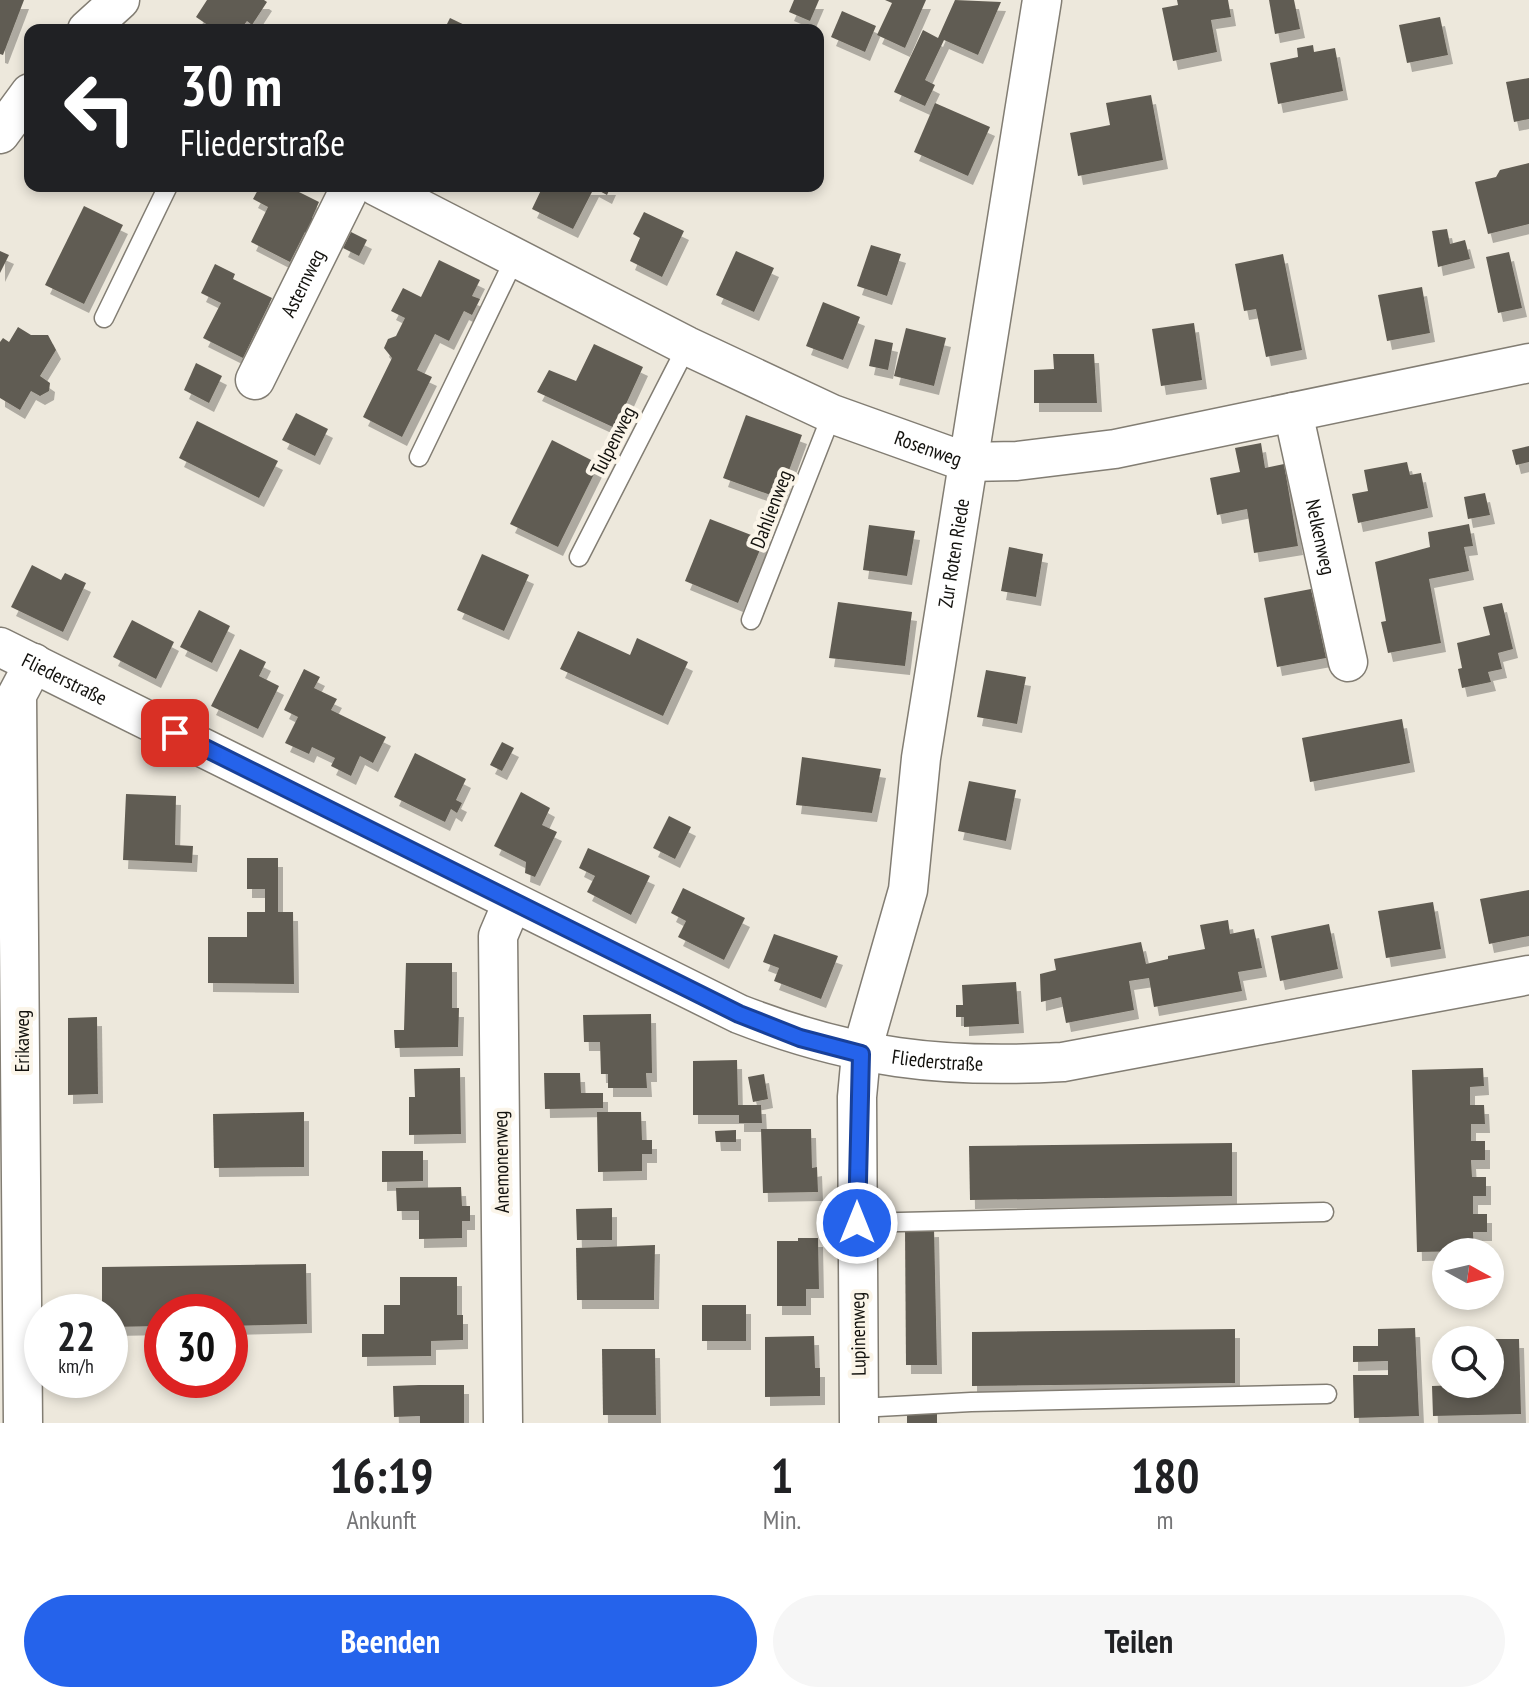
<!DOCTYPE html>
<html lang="de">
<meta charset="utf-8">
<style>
:root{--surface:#fff;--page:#f6f6f6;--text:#202124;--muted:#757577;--accent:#2563eb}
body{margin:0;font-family:"PT Sans Narrow",sans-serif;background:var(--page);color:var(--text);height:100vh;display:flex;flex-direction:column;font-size:30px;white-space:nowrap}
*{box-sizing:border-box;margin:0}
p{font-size:26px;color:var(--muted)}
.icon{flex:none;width:44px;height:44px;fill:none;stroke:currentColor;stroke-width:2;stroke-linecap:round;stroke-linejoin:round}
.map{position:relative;height:1423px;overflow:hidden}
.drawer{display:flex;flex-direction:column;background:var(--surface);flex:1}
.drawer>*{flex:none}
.guide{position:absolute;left:24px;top:24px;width:800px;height:168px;border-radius:16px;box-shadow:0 4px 12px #0003;background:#202124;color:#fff;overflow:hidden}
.needle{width:52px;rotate:98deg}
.fabs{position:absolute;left:1432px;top:1238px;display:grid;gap:16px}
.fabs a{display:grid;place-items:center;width:72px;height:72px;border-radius:50%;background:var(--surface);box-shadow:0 4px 12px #0003;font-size:40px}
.speed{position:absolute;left:24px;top:1294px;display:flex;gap:16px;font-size:40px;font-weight:700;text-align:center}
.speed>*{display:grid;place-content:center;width:104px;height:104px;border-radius:50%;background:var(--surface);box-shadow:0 4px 12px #0003;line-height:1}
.speed small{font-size:20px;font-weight:400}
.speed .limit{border:12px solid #d22;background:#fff;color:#111}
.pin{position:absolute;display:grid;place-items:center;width:68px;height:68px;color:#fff;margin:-34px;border-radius:16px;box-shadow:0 4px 12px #0006}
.me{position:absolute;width:88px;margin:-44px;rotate:0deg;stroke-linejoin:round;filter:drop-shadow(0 0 6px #0008)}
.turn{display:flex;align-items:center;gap:28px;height:168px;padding:0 24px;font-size:36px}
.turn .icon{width:104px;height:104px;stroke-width:2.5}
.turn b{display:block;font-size:56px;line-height:68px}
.eta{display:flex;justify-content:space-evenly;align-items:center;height:136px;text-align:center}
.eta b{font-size:48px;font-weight:600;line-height:56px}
.primary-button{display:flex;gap:16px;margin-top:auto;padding:16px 24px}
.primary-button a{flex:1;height:92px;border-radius:48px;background:var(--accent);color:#fff;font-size:32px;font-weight:600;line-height:92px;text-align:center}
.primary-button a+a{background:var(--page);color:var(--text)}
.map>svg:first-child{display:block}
.building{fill:#615c52;filter:url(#shadow)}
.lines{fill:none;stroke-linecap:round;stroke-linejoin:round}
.service-casing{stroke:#827d73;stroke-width:21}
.minor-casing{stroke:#827d73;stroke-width:41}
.service{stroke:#fff;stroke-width:18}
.minor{stroke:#fff;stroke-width:38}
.route-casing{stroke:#184099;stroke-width:20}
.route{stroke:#2563eb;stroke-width:14}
.labels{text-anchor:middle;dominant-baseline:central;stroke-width:8;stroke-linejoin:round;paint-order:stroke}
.street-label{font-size:20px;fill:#12110d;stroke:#fbf5e9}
</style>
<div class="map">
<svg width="1529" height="1423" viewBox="0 0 1529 1423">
<defs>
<filter id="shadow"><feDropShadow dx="5" dy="9" stdDeviation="0" flood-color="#0004"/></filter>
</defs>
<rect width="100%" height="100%" fill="#ede8dc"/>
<g class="building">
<polygon points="0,0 24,0 3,55 0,54"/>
<polygon points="207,0 264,0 267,2 252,25 247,21 240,30 215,30 196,17"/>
<polygon points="794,0 819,0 810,21 789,12"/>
<polygon points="885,0 926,0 905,48 877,35 892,3"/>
<polygon points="955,0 1001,2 978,55 944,40 925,80 935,85 925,106 894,92 923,30 938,38"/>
<polygon points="1177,0 1228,0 1231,17 1211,20 1217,52 1173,61 1162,8 1178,5"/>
<polygon points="1269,0 1294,0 1300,29 1275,34"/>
<polygon points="842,11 876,26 865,52 831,37"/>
<polygon points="1440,17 1448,55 1407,63 1399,25"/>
<polygon points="450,18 475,30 444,30"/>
<polygon points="1313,45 1314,52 1335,48 1343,91 1278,104 1270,63 1298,57 1297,48"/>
<polygon points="1529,78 1529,119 1514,122 1506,82"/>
<polygon points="1151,95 1163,160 1078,176 1070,133 1110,125 1106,103"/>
<polygon points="935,103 990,127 968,176 914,152"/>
<polygon points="1529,163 1529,224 1488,234 1475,182 1496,177 1500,170"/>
<polygon points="260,186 287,186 319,202 312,218 320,221 312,236 305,232 290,262 251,242 268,207 253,199"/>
<polygon points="543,186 611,186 607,195 594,188 573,229 532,209"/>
<polygon points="84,206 123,225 84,304 45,285"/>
<polygon points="644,212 684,231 662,277 630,261 640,238 633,234"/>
<polygon points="1447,229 1450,244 1465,240 1470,259 1438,267 1432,231"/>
<polygon points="351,232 367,240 359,256 343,248"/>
<polygon points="871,245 901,254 887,296 857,286"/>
<polygon points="0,251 9,255 0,273"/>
<polygon points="736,251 774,268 754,312 716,295"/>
<polygon points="1509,252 1522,308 1498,313 1486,257"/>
<polygon points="1283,254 1302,350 1266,357 1256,309 1244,311 1235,264"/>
<polygon points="439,260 480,280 472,296 480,299 472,315 464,311 449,341 435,334 417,370 432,377 402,437 363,417 392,358 384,348 388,339 396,336 405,318 391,311 403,288 421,297"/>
<polygon points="215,264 235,274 233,279 272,298 243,358 203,338 221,303 201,293"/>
<polygon points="1422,287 1430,333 1387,341 1378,295"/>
<polygon points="823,302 860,317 843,360 806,346"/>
<polygon points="1194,323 1202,380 1161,386 1152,329"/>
<polygon points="18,327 31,335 48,335 56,350 40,376 50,383 49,391 40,396 31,391 20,410 0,398 0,342 3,338 9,342"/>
<polygon points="906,328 946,338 934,386 894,376"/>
<polygon points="875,339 893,343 888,370 869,366"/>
<polygon points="594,344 643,367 615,428 537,392 549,370 576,381"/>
<polygon points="1053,354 1094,354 1097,403 1034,403 1034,370 1054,369"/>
<polygon points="196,363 222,376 209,403 184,390"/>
<polygon points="296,413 328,429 315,456 282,440"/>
<polygon points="746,415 802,435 779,498 723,478"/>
<polygon points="197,421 278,461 259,498 179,458"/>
<polygon points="552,440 599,464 558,547 510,524"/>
<polygon points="1261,443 1265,468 1284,464 1298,546 1254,553 1247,509 1217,515 1210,478 1240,472 1235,448"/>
<polygon points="1529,446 1529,462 1516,465 1512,450"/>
<polygon points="1407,462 1410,475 1421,473 1428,508 1358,523 1352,494 1368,491 1364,470"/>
<polygon points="1485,493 1490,515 1468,519 1464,497"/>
<polygon points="710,519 764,540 738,603 685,581"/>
<polygon points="1469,524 1473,546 1464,547 1469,571 1429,579 1441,643 1388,653 1381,622 1386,621 1375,562 1430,547 1428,532"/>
<polygon points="869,525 915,531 907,576 863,570"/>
<polygon points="1009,547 1043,554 1036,597 1001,591"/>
<polygon points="482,554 529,575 504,631 457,610"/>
<polygon points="32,565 61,580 65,573 86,583 63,632 11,607"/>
<polygon points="1311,589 1326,658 1277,667 1264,598"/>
<polygon points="838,602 912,612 905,666 829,658"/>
<polygon points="1502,603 1513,649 1498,653 1502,669 1488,672 1491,682 1462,688 1458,669 1462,668 1457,643 1490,635 1483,607"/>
<polygon points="199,610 230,626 212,663 180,647"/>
<polygon points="132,620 174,642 156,679 113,657"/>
<polygon points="578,631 630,655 637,638 688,662 663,716 560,669"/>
<polygon points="240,649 266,662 259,676 279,686 258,729 211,706"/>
<polygon points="304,669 320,677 314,688 337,699 331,710 386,737 373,763 360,756 351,776 331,766 335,758 312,747 309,754 285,743 298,717 284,710"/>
<polygon points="986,670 1026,677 1017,724 977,717"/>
<polygon points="1402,719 1410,763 1310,782 1302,738"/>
<polygon points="502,742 514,748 502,771 490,765"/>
<polygon points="415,753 466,779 456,800 462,803 457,813 451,809 445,822 394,797"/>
<polygon points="802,757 881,769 872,813 796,805"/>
<polygon points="969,781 1016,790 1006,841 958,831"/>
<polygon points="521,792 550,808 542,825 557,832 535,877 525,873 526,862 494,846"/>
<polygon points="126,794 176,796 175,845 193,846 192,863 123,860"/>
<polygon points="669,816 691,827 675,859 653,848"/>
<polygon points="588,848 650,876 631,915 587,892 595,876 579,868"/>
<polygon points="247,858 278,858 278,912 293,912 294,984 208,983 208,937 247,937 247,912 265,912 265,889 247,889"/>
<polygon points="683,888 745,918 724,960 678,937 686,921 671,913"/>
<polygon points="1529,890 1529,936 1489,944 1480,899"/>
<polygon points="1433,902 1441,949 1386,958 1378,911"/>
<polygon points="1228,920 1230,934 1254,929 1262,968 1238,972 1242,991 1154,1007 1149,978 1129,981 1134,1010 1066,1023 1061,997 1041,1002 1040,974 1056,970 1054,959 1141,942 1146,964 1168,959 1168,956 1205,949 1200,925"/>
<polygon points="1329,924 1338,969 1280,981 1271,936"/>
<polygon points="774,934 838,956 821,999 774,981 779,968 763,962"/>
<polygon points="406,963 452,963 452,1008 459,1008 458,1047 395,1048 394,1030 404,1030"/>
<polygon points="1016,982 1019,1024 964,1027 964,1017 956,1017 956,1005 963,1005 962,985"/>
<polygon points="651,1014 652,1073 646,1073 647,1088 608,1088 608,1074 601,1074 600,1042 584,1042 583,1015"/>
<polygon points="97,1017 98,1094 68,1095 68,1018"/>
<polygon points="737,1060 738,1105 761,1105 762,1123 739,1123 739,1115 693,1115 693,1061"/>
<polygon points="460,1068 461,1134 409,1135 409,1097 415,1097 414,1069"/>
<polygon points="1483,1068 1484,1086 1470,1087 1470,1105 1484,1105 1485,1124 1471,1124 1471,1141 1485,1141 1485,1160 1471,1160 1472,1177 1486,1177 1486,1196 1473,1196 1473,1214 1487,1214 1487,1232 1473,1232 1474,1251 1417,1252 1412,1070"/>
<polygon points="544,1073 580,1073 581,1093 603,1093 603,1108 545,1109"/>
<polygon points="764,1074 768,1099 753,1102 748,1077"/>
<polygon points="304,1112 304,1167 214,1168 213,1114"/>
<polygon points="597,1112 641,1112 642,1140 652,1140 652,1154 642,1154 642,1171 598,1172"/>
<polygon points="761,1129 811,1129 812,1168 817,1167 818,1192 763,1193"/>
<polygon points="736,1130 736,1142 716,1142 715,1131"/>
<polygon points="1232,1143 1232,1196 970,1200 969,1146"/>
<polygon points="382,1151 423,1151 423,1181 382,1182"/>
<polygon points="461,1187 462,1206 470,1206 470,1221 462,1221 462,1238 419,1239 419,1211 397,1211 396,1188"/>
<polygon points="612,1208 612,1240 577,1240 576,1209"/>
<polygon points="934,1228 937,1365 906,1365 905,1229"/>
<polygon points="798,1238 818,1238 819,1289 806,1289 806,1306 777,1306 777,1241 798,1241"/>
<polygon points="655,1245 654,1300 577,1300 576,1248"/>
<polygon points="306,1264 307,1324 230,1326 230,1312 162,1312 162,1326 110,1327 110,1312 102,1312 102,1267"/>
<polygon points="400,1277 457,1277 457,1315 463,1315 463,1340 431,1341 431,1356 362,1357 362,1334 384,1334 384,1305 400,1305"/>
<rect x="702" y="1305" width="44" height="36"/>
<polygon points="1415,1328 1419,1416 1354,1418 1353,1375 1388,1375 1388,1361 1353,1362 1353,1346 1378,1346 1378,1329"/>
<polygon points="1235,1329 1235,1383 972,1386 972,1332"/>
<polygon points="814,1336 815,1368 820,1368 820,1396 765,1397 765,1337"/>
<polygon points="1490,1339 1519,1339 1521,1414 1433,1416 1432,1386 1490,1384"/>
<polygon points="602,1349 655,1349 656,1415 603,1415"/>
<polygon points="419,1385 464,1385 464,1423 420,1423 420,1416 394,1417 393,1386"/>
<polygon points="907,1413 937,1414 937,1423 907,1423"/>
</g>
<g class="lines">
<defs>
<g id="service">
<polyline points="104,318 168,186"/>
<polyline points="419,457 515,258"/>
<polyline points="579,557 687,346"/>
<polyline points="751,620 832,414"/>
<polyline points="857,1223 1324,1212"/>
<polyline points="859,1408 971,1402 1327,1394"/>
</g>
<g id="minor">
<polyline points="87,30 120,0"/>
<polyline points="0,134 30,93"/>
<path id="s1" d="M376,186L687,346L832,414L966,462L1017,461L1115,449L1529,363"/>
<path id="s2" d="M255,380L351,186"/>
<path id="s3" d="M1293,412L1348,662"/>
<path id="s4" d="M0,647L739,1014C852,1058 941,1069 1063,1062L1529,975"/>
<polyline points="23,1423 17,695 34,663"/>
<polyline points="503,1423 498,936 512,903"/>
<path id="s5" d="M859,1423L857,1097L861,1054L908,890L921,758L1042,0"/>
</g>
</defs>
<use href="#service" class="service-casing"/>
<use href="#minor" class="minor-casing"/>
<use href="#service" class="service"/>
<use href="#minor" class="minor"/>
</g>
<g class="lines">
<defs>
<polyline id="route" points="175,733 739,1014 800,1038 861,1054 857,1223"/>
</defs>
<use href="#route" class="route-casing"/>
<use href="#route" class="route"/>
</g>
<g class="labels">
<g class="street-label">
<text stroke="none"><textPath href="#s2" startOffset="108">Asternweg</textPath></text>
<text transform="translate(613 441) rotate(-63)">Tulpenweg</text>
<text stroke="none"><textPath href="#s1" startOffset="612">Rosenweg</textPath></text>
<text transform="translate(771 509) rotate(-69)">Dahlienweg</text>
<text stroke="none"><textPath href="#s3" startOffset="128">Nelkenweg</textPath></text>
<text stroke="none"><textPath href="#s5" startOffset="880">Zur Roten Riede</textPath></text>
<text stroke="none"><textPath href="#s4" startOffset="72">Fliederstraße</textPath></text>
<text transform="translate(22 1041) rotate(-90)">Erikaweg</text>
<text stroke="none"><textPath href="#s4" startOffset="1030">Fliederstraße</textPath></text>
<text transform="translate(501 1162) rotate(-91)">Anemonenweg</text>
<text transform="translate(858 1334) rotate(-91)">Lupinenweg</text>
</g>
</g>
</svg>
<div class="fabs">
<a><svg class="needle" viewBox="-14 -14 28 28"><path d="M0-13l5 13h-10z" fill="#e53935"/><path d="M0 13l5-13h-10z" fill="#757577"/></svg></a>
<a><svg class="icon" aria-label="search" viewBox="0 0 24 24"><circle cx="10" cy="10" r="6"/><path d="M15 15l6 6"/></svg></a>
</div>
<div class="speed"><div>22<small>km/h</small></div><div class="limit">30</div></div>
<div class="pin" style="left:175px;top:733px;background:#d93025"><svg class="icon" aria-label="arrive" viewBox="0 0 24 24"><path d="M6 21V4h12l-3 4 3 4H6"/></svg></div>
<svg class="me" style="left:857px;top:1223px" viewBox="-20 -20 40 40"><circle r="17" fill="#2563eb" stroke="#fff" stroke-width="3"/><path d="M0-11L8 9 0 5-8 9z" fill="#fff"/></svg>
<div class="guide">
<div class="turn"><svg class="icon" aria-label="left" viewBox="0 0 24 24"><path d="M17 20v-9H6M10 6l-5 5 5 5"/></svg><div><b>30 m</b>Fliederstraße</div></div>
</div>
</div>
<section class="drawer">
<div class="eta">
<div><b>16:19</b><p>Ankunft</p></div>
<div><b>1</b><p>Min.</p></div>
<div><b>180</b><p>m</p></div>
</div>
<div class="primary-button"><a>Beenden</a><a>Teilen</a></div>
</section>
